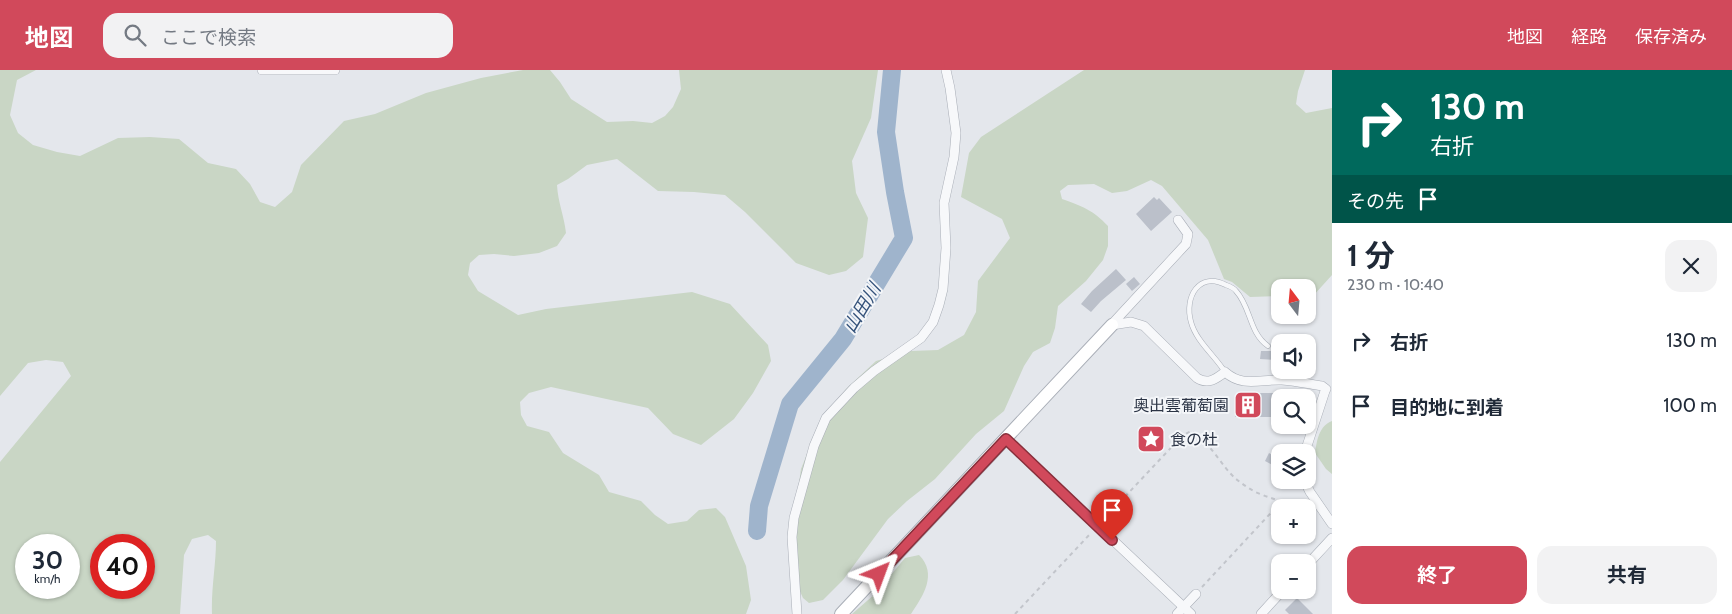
<!DOCTYPE html>
<html lang="ja">
<meta charset="utf-8">
<style>
:root{--surface:#fff;--page:#f2f2f3;--text:#1f2937;--muted:#747a83;--accent:#d1495b}
body{margin:0;font-family:Cabin,"Noto Sans JP",sans-serif;background:var(--page);color:var(--text);height:100vh;display:flex;flex-direction:column;font-size:19px;white-space:nowrap}
*{box-sizing:border-box;margin:0}
p{font-size:16px;color:var(--muted)}
.icon{flex:none;width:28px;height:28px;fill:none;stroke:currentColor;stroke-width:2;stroke-linecap:round;stroke-linejoin:round}
.map{position:relative;flex:1;overflow:hidden}
.side{display:flex;flex-direction:column;background:var(--surface);width:400px}
.side>*{flex:none}
.hud{background:#00695c;color:#fff;overflow:hidden}
.needle{width:32px;rotate:344deg}
.tools{position:absolute;left:1271px;top:209px;display:grid;gap:10px}
.tools a{display:grid;place-items:center;width:45px;height:45px;border-radius:10px;background:var(--surface);box-shadow:0 1px 4px #0004;font-size:25px}
.speed{position:absolute;left:15px;top:464px;display:flex;gap:10px;font-size:25px;font-weight:700;text-align:center}
.speed>*{display:grid;place-content:center;width:65px;height:65px;border-radius:50%;background:var(--surface);box-shadow:0 1px 4px #0004;line-height:1}
.speed small{font-size:12px;font-weight:400}
.speed .limit{border:8px solid #d22;background:#fff;color:#111}
.pin{position:absolute;display:grid;place-items:center;width:42px;height:42px;color:#fff;margin:-51px -21px;border-radius:50% 50% 50% 0;rotate:-45deg;box-shadow:0 0 5px #0007}
.pin .icon{rotate:45deg}
.me{position:absolute;width:55px;margin:-28px;rotate:44deg;stroke-linejoin:round;filter:drop-shadow(0 0 4px #0008)}
.turn{display:flex;align-items:center;gap:18px;height:105px;padding:0 15px;font-size:22px}
.turn .icon{width:65px;height:65px;stroke-width:2.5}
.turn b{display:block;font-size:35px;line-height:42px}
.then{display:flex;align-items:center;height:48px;padding:0 15px;background:#0003;gap:10px;font-size:19px}
.round{display:grid;place-items:center;flex:none;width:52px;height:52px;border-radius:15px;background:var(--page)}
.head{display:flex;align-items:center;justify-content:space-between;height:85px;padding:0 15px}
h1{font-size:30px;font-weight:700;line-height:38px}
.primary-button{display:flex;gap:10px;margin-top:auto;padding:10px 15px}
.primary-button a{flex:1;height:58px;border-radius:15px;background:var(--accent);color:#fff;font-size:20px;font-weight:700;line-height:58px;text-align:center}
.primary-button a+a{background:var(--page);color:var(--text)}
ul{padding:0;list-style:none}
li{display:flex;align-items:center;gap:15px;height:65px;padding:0 15px}
li div{flex:1}
li b{display:block;font-size:19px}
li em{font-style:normal}
header{display:flex;align-items:center;gap:30px;box-sizing:border-box;height:70px;padding:0 25px;background:var(--accent);color:#fff}
header strong{font-size:24px}
nav{display:flex;gap:28px;margin-inline-start:auto;font-size:18px}
.search{width:350px;height:45px;background:var(--page);display:flex;align-items:center;gap:12px;box-sizing:border-box;padding:0 18px;border-radius:15px;color:var(--muted);font-size:19px}
main{display:flex;flex:1;min-height:0}
.map>svg:first-child{display:block}
.green{fill:#c9d6c5;fill-rule:evenodd}
.lines{fill:none;stroke-linecap:round;stroke-linejoin:round}
.river{stroke:#9fb4cc;stroke-width:18}
.building{fill:#bbc0ca}
.lane-casing{stroke:#a9aeb7;stroke-width:5.5}
.street-casing{stroke:#a9aeb7;stroke-width:10}
.secondary-casing{stroke:#a9aeb7;stroke-width:14}
.path{stroke:#c2c5cb;stroke-width:2;stroke-dasharray:4 4;stroke-linecap:butt}
.lane{stroke:#f7f8fa;stroke-width:4.5}
.street{stroke:#f7f8fa;stroke-width:9}
.secondary{stroke:#fff;stroke-width:12}
.route-casing{stroke:#882f3b;stroke-width:12}
.route{stroke:#d1495b;stroke-width:9}
.labels{text-anchor:middle;dominant-baseline:central;stroke-width:4;stroke-linejoin:round;paint-order:stroke}
.poi-label{font-size:16px;fill:#2b3445;stroke:#f4f6f9;text-anchor:end}
.water-label{font-size:18px;font-style:italic;fill:#34527a;stroke:#f4f6f9}
</style>
<header>
<strong>地図</strong>
<div class="search"><svg class="icon" aria-label="search" viewBox="0 0 24 24"><circle cx="10" cy="10" r="6"/><path d="M15 15l6 6"/></svg>ここで検索</div>
<nav><a>地図</a><a>経路</a><a>保存済み</a></nav>
</header>
<main>
<div class="map">
<svg width="1332" height="544" viewBox="0 0 1332 544">
<rect width="100%" height="100%" fill="#e4e7ec"/>
<g class="green">
<path d="M0,0H36L17,10L10,45L18,63L33,75L57,82L80,86L118,68L150,67L179,69L208,93L236,99L250,114L260,132L275,137L292,122L301,95L344,51L375,44L426,23L481,8L523,0H550L560,12L571,29L607,52L633,51L652,53L665,46L673,37L681,19L679,0H878L871,48L852,91L856,123L868,148L863,187L846,201L829,205L796,193L745,142L725,125L694,122L658,121L617,89L587,95L568,109L557,115C558,133 564,145 566,163L557,176L539,183L514,186L494,184L479,185L470,193L468,205L478,221L518,245L546,239L692,222L730,234L768,275L771,291L753,323L734,349L701,375L673,364L648,338L551,317L529,323L520,332L521,345L527,356L549,362L563,383L599,405L609,422L641,431L655,445L668,454L687,451L699,440L716,438L725,447L746,496L751,530L746,544H212C211,519 216,495 216,471L208,465L192,469L184,485L180,544H0V392L71,306L63,292L46,290L28,293L0,326ZM26,475H69V518H26ZM101,475H144V518H101Z"/>
<path d="M1084,0H1305L1298,21L1296,34L1306,43L1332,38V205L1313,226H1308V218H1280V226L1250,227L1232,212L1224,209L1208,170L1162,116L1151,110L1127,121L1112,123L1094,114L1068,115L1060,121L1062,129C1082,136 1093,140 1108,156V176L1103,190L1086,211L1058,236L1055,258L1050,273L1033,282L1024,296L1004,341L976,364L935,409L907,431L888,449L843,510L823,530L809,533L803,528L798,517L796,496V434L801,399L813,369L831,339L846,319L876,291L911,281L938,280L964,265L976,242L978,211L1010,168L1002,149L961,127L969,83L981,67Z"/>
<path d="M1332,351V404L1326,399L1315,383C1317,370 1319,356 1332,351Z"/>
<path d="M919,485C938,504 923,526 911,544H852L875,524L905,488Z"/>
</g>
<g class="lines">
<polyline class="river" points="757,461 759,436 790,334 843,269 904,168 895,122 886,62 892,0"/>
</g>
<g class="building">
<polygon points="1154,127 1157,130 1159,128 1172,142 1151,161 1136,144"/>
<polygon points="1116,199 1126,210 1101,231 1091,242 1081,234 1092,221"/>
<polygon points="1134,207 1140,214 1132,221 1126,214"/>
<polygon points="1261,281 1277,281 1276,290 1260,289"/>
<polygon points="1236,323 1280,323 1280,347 1235,347"/>
<polygon points="1269,383 1280,389 1280,399 1265,391"/>
<polygon points="1297,528 1313,544 1289,544 1285,540"/>
</g>
<g class="lines">
<defs>
<path id="lane" d="M1225,302C1215,286 1196,271 1191,252C1184,227 1199,201 1226,215C1229,216 1234,218 1236,221C1251,237 1249,263 1268,276"/>
<g id="street">
<polyline points="262,0 335,0"/>
<polyline points="1112,254 1186,174 1188,164 1178,150"/>
<path d="M1112,255L1131,252L1144,256L1197,308C1208,315 1216,309 1225,302C1243,318 1261,309 1282,310C1296,311 1309,314 1322,316L1326,319L1325,321L1305,382"/>
<polyline points="1006,369 1191,544"/>
<polyline points="1304,410 1310,422 1332,454"/>
<polyline points="1308,494 1332,468"/>
<polyline points="797,544 792,467 794,448 814,376 826,348 854,318 874,301 921,268 933,252 939,235 943,219 946,178 944,133 954,87 956,63 950,18 946,0"/>
<polyline points="1177,544 1196,524"/>
<polyline points="1261,544 1283,520"/>
</g>
<polyline id="secondary" points="841,544 1112,255"/>
</defs>
<use href="#lane" class="lane-casing"/>
<use href="#street" class="street-casing"/>
<use href="#secondary" class="secondary-casing"/>
<g class="path">
<path d="M1103,450L1182,366L1191,361C1208,369 1222,397 1236,409C1244,415 1253,422 1263,425C1269,428 1274,428 1281,432"/>
<polyline points="1202,517 1281,432 1290,437"/>
<polyline points="1015,544 1091,463"/>
</g>
<use href="#lane" class="lane"/>
<use href="#street" class="street"/>
<use href="#secondary" class="secondary"/>
</g>
<g class="lines">
<defs>
<polyline id="route" points="879,504 1006,369 1112,470"/>
</defs>
<use href="#route" class="route-casing"/>
<use href="#route" class="route"/>
</g>
<defs>
<symbol id="building-square" viewBox="-11 -11 22 22"><rect x="-9" y="-9" width="18" height="18" rx="4" fill="#d1495b" stroke="#f4f6f9"/><path d="M-4-6H4V6H1V3H-1V6H-4ZM-2.5-4.3h1.7v1.8h-1.7ZM.8-4.3h1.7v1.8H.8ZM-2.5-1h1.7V.8h-1.7ZM.8-1h1.7V.8H.8Z" fill="#fff"/></symbol>
<symbol id="sight-square" viewBox="-11 -11 22 22"><rect x="-9" y="-9" width="18" height="18" rx="4" fill="#d1495b" stroke="#f4f6f9"/><path d="M0-6L1.8-2.2L6-1.7L2.9 1.2L3.7 5.4L0 3.3L-3.7 5.4L-2.9 1.2L-6-1.7L-1.8-2.2Z" fill="#fff"/></symbol>
</defs>
<g fill-rule="evenodd">
<use href="#building-square" x="1232" y="319" width="32" height="32"/>
<use href="#sight-square" x="1135" y="353" width="32" height="32"/>
</g>
<g class="labels">
<g class="poi-label">
<text x="1229" y="335">奥出雲葡萄園</text>
<text x="1170" y="369" text-anchor="start">食の杜</text>
</g>
<g class="water-label">
<text transform="translate(862 238) rotate(-59)">山田川</text>
</g>
</g>
</svg>
<div class="tools">
<a><svg class="needle" viewBox="-14 -14 28 28"><path d="M0-13l5 13h-10z" fill="#e53935"/><path d="M0 13l5-13h-10z" fill="#747a83"/></svg></a>
<a><svg class="icon" aria-label="sound" viewBox="0 0 24 24"><path d="M4 9h4l5-4v14l-5-4H4zM17 9q2 3 0 6"/></svg></a>
<a><svg class="icon" aria-label="search" viewBox="0 0 24 24"><circle cx="10" cy="10" r="6"/><path d="M15 15l6 6"/></svg></a>
<a><svg class="icon" aria-label="layers" viewBox="0 0 24 24"><path d="M12 4l9 5-9 5-9-5zM3 14l9 5 9-5"/></svg></a>
<a>+</a>
<a>−</a>
</div>
<div class="speed"><div>30<small>km/h</small></div><div class="limit">40</div></div>
<div class="pin" style="left:1112px;top:470px;background:#d93025"><svg class="icon" aria-label="arrive" viewBox="0 0 24 24"><path d="M6 21V4h12l-3 4 3 4H6"/></svg></div>
<svg class="me" style="left:879px;top:504px" viewBox="-20 -20 40 40"><path d="M0-17L14 15 0 8-14 15z" fill="#d1495b" stroke="#fff" stroke-width="4"/></svg>
</div>
<section class="side">
<div class="hud">
<div class="turn"><svg class="icon" aria-label="right" viewBox="0 0 24 24"><path d="M7 20v-9h11M14 6l5 5-5 5"/></svg><div><b>130 m</b>右折</div></div>
<div class="then">その先<svg class="icon" aria-label="arrive" viewBox="0 0 24 24"><path d="M6 21V4h12l-3 4 3 4H6"/></svg></div>
</div>
<div class="head"><div><h1>1 分</h1><p>230 m · 10:40</p></div><a class="round"><svg class="icon" aria-label="close" viewBox="0 0 24 24"><path d="M6 6l12 12M18 6L6 18"/></svg></a></div>
<ul>
<li><svg class="icon" aria-label="right" viewBox="0 0 24 24"><path d="M7 20v-9h11M14 6l5 5-5 5"/></svg><div><b>右折</b></div><em>130 m</em></li>
<li><svg class="icon" aria-label="arrive" viewBox="0 0 24 24"><path d="M6 21V4h12l-3 4 3 4H6"/></svg><div><b>目的地に到着</b></div><em>100 m</em></li>
</ul>
<div class="primary-button"><a>終了</a><a>共有</a></div>
</section>
</main>
